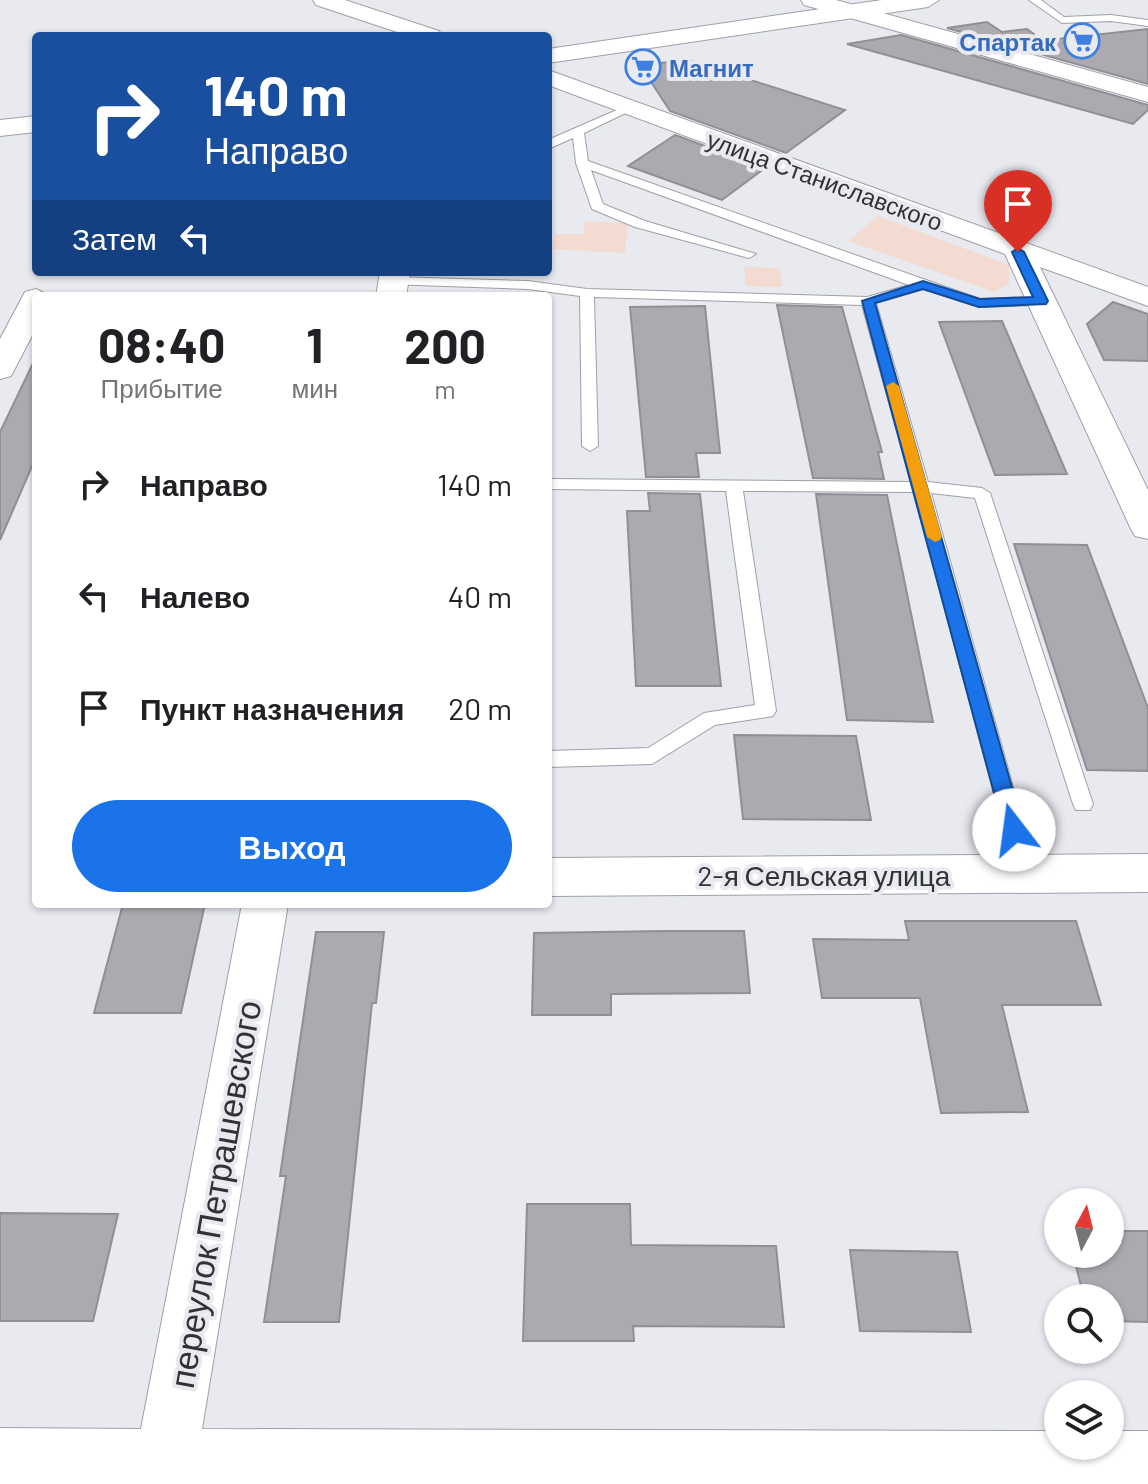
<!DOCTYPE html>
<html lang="ru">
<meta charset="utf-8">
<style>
:root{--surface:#fff;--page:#f6f6f6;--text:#202124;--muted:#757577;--accent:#1a73e8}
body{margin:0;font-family:Barlow,sans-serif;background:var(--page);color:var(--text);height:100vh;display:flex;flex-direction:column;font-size:30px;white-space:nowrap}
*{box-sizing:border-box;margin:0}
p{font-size:26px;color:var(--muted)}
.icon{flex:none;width:44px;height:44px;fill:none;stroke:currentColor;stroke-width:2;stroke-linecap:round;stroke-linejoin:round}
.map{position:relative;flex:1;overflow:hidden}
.sheet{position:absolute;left:32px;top:292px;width:520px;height:616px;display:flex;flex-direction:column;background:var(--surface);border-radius:8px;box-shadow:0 2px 6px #0004}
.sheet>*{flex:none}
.guide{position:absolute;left:32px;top:32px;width:520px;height:244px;border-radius:8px;box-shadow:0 2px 6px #0004;background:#1a4fa0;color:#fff;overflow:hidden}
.needle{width:52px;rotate:7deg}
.tools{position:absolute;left:1044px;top:1188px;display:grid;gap:16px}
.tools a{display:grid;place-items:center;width:80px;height:80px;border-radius:50%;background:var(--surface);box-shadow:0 2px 6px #0004;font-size:40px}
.pin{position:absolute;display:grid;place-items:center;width:68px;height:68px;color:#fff;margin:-82px -34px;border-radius:50% 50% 50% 0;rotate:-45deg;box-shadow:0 0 8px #0007}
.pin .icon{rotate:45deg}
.me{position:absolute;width:88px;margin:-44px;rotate:345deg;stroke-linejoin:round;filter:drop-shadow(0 0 6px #0008)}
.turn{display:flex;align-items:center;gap:28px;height:168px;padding:0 40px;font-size:36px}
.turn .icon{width:104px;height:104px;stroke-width:2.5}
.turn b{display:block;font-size:56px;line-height:68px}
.then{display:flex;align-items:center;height:76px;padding:0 40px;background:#0003;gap:16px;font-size:30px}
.eta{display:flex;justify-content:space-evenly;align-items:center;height:136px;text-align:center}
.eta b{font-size:48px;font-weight:700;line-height:56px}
.primary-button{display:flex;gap:16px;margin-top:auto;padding:16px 40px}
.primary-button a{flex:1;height:92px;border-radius:48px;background:var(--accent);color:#fff;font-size:32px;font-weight:700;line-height:92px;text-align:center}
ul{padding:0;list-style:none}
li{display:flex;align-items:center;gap:24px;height:112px;padding:0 40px}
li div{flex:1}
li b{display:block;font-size:30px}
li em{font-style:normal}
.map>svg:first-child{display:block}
.industrial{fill:#f3dbd1}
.building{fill:#acaab0;stroke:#918f95;stroke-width:2}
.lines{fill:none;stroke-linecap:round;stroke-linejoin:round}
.service-casing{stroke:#9da0a5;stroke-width:2}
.minor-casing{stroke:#9da0a5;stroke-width:2}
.secondary-casing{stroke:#9da0a5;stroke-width:2}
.service{fill:#fff;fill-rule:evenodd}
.minor{fill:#fff;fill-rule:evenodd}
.secondary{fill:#fff;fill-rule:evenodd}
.route{fill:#1a73e8;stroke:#114b97;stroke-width:2}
.slow{fill:#f59e0b}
.labels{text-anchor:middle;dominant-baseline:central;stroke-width:8;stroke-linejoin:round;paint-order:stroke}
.far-shop-label{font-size:24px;font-weight:bold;fill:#366cbe;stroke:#e8eaf0;text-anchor:end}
.far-street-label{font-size:24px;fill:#313235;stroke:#e8eaf0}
.street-label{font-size:28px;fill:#313235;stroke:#e8eaf0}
.near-street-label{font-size:34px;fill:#313235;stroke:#e8eaf0}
</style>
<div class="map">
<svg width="1148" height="1484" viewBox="0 0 1148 1484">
<rect width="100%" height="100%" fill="#e8eaf0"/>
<g class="industrial">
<polygon points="878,216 1009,265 1009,284 994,292 848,241"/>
<polygon points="585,221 628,223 625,253 552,249 555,234 583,234"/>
<polygon points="744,267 780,268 782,287 746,286"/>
</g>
<g class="building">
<polygon points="987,22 1002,32 1027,29 1038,37 1057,39 1148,29 1148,84 947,28"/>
<polygon points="901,35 1148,105 1148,110 1133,124 847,44"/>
<polygon points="688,60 845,110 786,153 670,111 640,65"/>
<polygon points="675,135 765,168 722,200 628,166"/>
<polygon points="1113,302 1148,314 1148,361 1104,360 1087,324"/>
<polygon points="777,305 842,307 882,452 878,452 884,479 813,478"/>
<polygon points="705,306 720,453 696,453 699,477 646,477 630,307"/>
<polygon points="1002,321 1067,474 995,475 939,322"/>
<polygon points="36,357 36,457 0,540 0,432"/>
<polygon points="648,493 700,494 721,686 636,686 627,511 650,511"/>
<polygon points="816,494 887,495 933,722 847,720"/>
<polygon points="1014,544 1087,545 1148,708 1148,771 1087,770"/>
<polygon points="734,735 856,736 871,820 743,819"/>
<polygon points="123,904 205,904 181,1013 94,1013"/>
<polygon points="905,921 1076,921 1101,1005 1002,1005 1028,1112 941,1113 920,998 822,998 813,939 909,940"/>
<polygon points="666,931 744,931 750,993 611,994 611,1015 532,1015 534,933"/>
<polygon points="316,932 384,932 376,1003 372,1003 339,1322 264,1322 286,1176 280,1176"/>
<polygon points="527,1204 630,1204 631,1245 776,1246 784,1327 633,1326 634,1341 523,1341"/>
<polygon points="0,1213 118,1214 93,1321 0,1321"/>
<polygon points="1110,1231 1148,1231 1148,1322 1110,1321 1110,1298 1084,1298 1073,1254 1110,1254"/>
<polygon points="850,1250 957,1252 971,1332 860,1331"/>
</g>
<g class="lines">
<defs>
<g id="service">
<polygon points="1029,0 1041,0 1064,17 1111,15 1148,20 1148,26 1111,21 1062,23"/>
<polygon points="626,106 636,108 584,133 588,161 980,299 1041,297 1048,301 1041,305 979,307 923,289 876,303 928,482 982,488 990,493 1093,804 1090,810 1076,810 1073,804 975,498 931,493 1037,873 1034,879 1026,882 1018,879 1015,873 914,492 743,491 776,711 773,716 715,725 652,764 548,767 548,751 648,748 704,713 755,705 726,491 548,489 548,479 911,482 862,305 594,297 598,446 590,451 582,446 580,296 528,289 388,284 388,278 393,277 528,281 587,289 867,297 909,285 591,170 603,204 645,221 756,254 749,258 635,227 592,209 576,163 573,138 548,149 548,140"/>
</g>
<g id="minor">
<polygon points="313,0 345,0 439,31 442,36 409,36 316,5"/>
<polygon points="801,0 836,0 1148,87 1148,102 804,5"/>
<polygon points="548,70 1148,287 1148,306 1040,267 1148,490 1148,539 1135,536 1130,527 1005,254 548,85"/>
<polygon points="380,272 410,272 406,296 376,296"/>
<polygon points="36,289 50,296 36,296 36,328 11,376 0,379 0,339 25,292"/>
<polygon points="1148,854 1148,892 548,896 548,858"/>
<polygon points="242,904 288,904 202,1429 1058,1431 1058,1446 1110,1446 1110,1431 1148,1431 1148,1484 0,1484 0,1428 141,1429"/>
</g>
<g id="secondary">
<polygon points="882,0 939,0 928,7 548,63 548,49"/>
<polygon points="36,116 36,132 0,136 0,120"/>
</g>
</defs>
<use href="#service" class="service-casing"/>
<use href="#minor" class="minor-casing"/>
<use href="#secondary" class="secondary-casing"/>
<use href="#service" class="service"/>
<use href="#minor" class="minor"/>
<use href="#secondary" class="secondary"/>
</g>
<polygon class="route" points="1018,248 1024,252 1048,301 1046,304 979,307 923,289 875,303 1024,830 1014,838 1004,830 862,301 923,281 980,299 1033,297 1012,252"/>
<polygon class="slow" points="893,382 899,386 942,537 940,540 935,542 927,537 886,386"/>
<defs>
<symbol id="supermarket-ring" viewBox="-11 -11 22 22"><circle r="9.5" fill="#e8eaf0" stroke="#3f7fe0" stroke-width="1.5"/><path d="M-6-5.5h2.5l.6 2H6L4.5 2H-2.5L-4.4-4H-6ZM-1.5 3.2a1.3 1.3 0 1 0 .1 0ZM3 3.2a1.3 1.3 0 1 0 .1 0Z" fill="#3f7fe0"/></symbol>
</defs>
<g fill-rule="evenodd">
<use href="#supermarket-ring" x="1062" y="21" width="40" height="40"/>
<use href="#supermarket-ring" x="623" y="47" width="40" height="40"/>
</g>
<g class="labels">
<g class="far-shop-label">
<text x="1056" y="41">Спартак</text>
<text x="669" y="67" text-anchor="start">Магнит</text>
</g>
<g class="far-street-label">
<text transform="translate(825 180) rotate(20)">улица Станиславского</text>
</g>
<g class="street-label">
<text x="824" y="875">2-я Сельская улица</text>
</g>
<g class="near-street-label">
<text transform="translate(214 1194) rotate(-80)">переулок Петрашевского</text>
</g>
</g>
</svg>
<div class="tools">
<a><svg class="needle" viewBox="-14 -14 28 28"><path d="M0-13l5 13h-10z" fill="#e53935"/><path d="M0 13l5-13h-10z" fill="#757577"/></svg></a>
<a><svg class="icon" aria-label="search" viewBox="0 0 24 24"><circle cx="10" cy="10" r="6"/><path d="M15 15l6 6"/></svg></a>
<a><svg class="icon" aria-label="layers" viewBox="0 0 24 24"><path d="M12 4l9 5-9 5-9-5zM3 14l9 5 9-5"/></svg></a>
</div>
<div class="pin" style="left:1018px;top:252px;background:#d93025"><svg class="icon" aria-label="arrive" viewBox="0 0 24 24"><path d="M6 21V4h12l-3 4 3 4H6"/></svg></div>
<svg class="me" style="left:1014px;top:830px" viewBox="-20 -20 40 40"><circle r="19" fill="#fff"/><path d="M0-13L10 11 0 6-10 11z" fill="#1a73e8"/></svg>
<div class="guide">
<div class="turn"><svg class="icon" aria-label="right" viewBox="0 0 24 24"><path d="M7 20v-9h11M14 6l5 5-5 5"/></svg><div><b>140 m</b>Направо</div></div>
<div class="then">Затем<svg class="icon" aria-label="left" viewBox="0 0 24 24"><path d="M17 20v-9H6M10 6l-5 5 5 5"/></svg></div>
</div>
<section class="sheet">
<div class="eta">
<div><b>08:40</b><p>Прибытие</p></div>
<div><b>1</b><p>мин</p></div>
<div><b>200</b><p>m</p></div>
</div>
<ul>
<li><svg class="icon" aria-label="right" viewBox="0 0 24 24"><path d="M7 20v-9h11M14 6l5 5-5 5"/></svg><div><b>Направо</b></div><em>140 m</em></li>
<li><svg class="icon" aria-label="left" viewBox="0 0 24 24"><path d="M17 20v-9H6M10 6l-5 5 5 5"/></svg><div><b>Налево</b></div><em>40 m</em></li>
<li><svg class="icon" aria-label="arrive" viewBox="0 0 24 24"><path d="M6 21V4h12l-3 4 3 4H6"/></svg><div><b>Пункт назначения</b></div><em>20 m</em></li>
</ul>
<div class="primary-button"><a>Выход</a></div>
</section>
</div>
